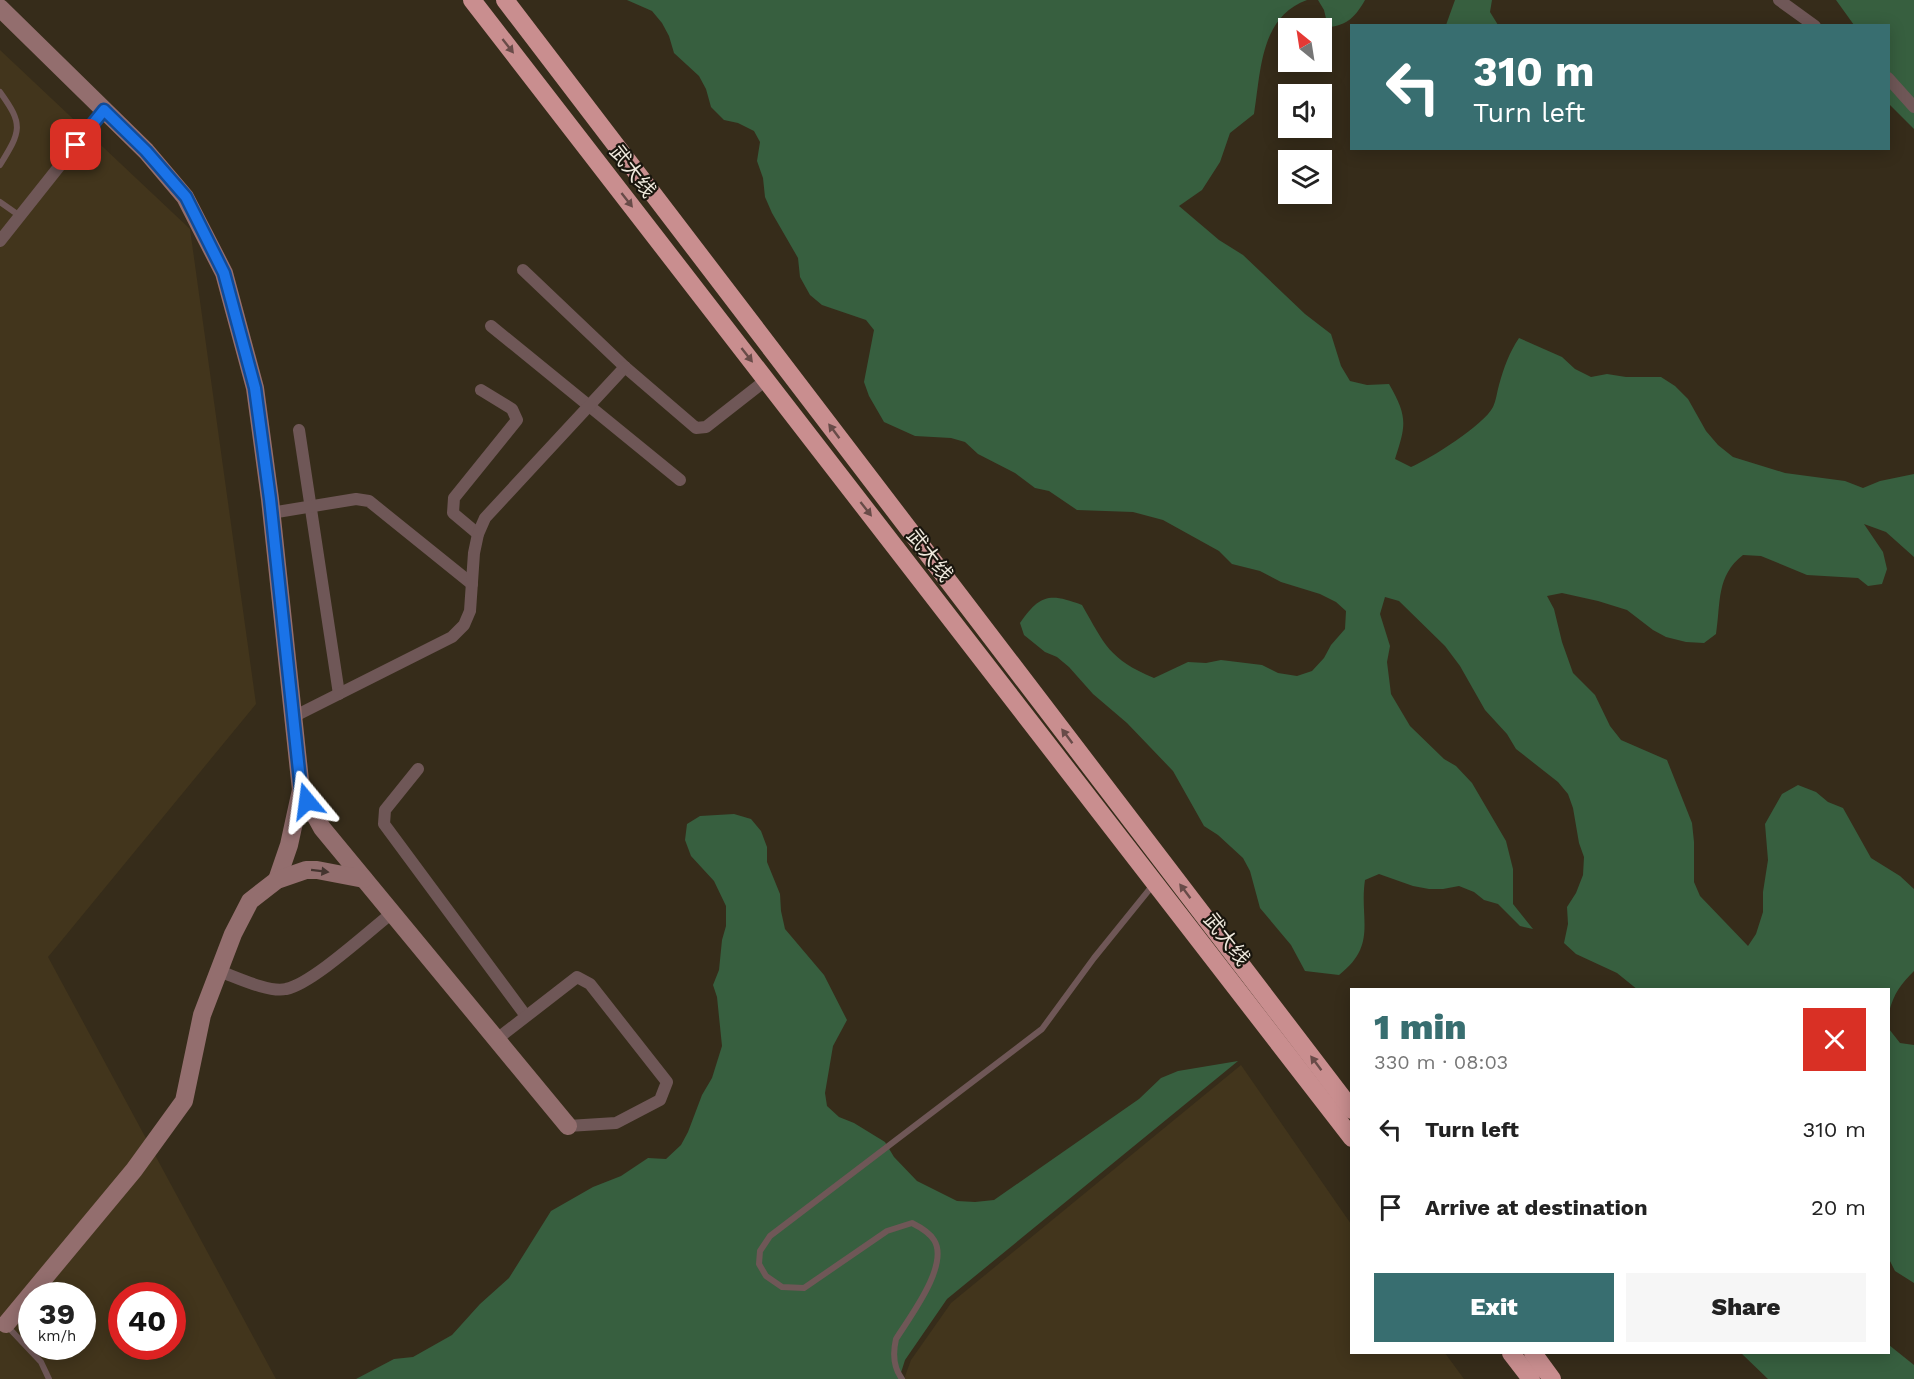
<!DOCTYPE html>
<meta charset="utf-8">
<style>
:root{--surface:#fff;--page:#f6f6f6;--text:#222;--muted:#767676;--accent:#386e70}
body{margin:0;font-family:"Work Sans","Noto Sans SC",sans-serif;background:var(--page);color:var(--text);height:100vh;display:flex;flex-direction:column;font-size:22px;white-space:nowrap}
*{box-sizing:border-box;margin:0}
p{font-size:20px;color:var(--muted)}
.icon{flex:none;width:33px;height:33px;fill:none;stroke:currentColor;stroke-width:2;stroke-linecap:round;stroke-linejoin:round}
.map{position:relative;flex:1;overflow:hidden}
.side{position:absolute;left:1350px;top:988px;width:540px;height:366px;display:flex;flex-direction:column;background:var(--surface);border-radius:0px;box-shadow:0 3px 15px #0003}
.side>*{flex:none}
.guide{position:absolute;left:1350px;top:24px;width:540px;height:126px;border-radius:0px;box-shadow:0 3px 15px #0003;background:#386e70;color:#fff;overflow:hidden}
.needle{width:39px;rotate:330deg}
.buttons{position:absolute;left:1278px;top:18px;display:grid;gap:12px}
.buttons a{display:grid;place-items:center;width:54px;height:54px;border-radius:0px;background:var(--surface);box-shadow:0 3px 15px #0003;font-size:30px}
.speed{position:absolute;left:18px;top:1282px;display:flex;gap:12px;font-size:30px;font-weight:700;text-align:center}
.speed>*{display:grid;place-content:center;width:78px;height:78px;border-radius:50%;background:var(--surface);box-shadow:0 3px 15px #0003;line-height:1}
.speed small{font-size:15px;font-weight:400}
.speed .limit{border:9px solid #d22;background:#fff;color:#111}
.pin{position:absolute;display:grid;place-items:center;width:51px;height:51px;color:#fff;margin:-26px;border-radius:12px;box-shadow:0 3px 9px #0006}
.me{position:absolute;width:66px;margin:-33px;rotate:344deg;stroke-linejoin:round;filter:drop-shadow(0 0 4px #0008)}
.turn{display:flex;align-items:center;gap:21px;height:126px;padding:0 24px;font-size:27px}
.turn .icon{width:78px;height:78px;stroke-width:2.5}
.turn b{display:block;font-size:42px;line-height:51px}
.round{display:grid;place-items:center;flex:none;width:63px;height:63px;border-radius:0px;background:var(--page)}
.head{display:flex;align-items:center;justify-content:space-between;height:102px;padding:0 24px}
h1{font-size:36px;font-weight:800;line-height:45px;color:var(--accent)}
.action{display:flex;gap:12px;margin-top:auto;padding:12px 24px}
.action a{flex:1;height:69px;border-radius:0px;background:var(--accent);color:#fff;font-size:24px;font-weight:800;line-height:69px;text-align:center}
.action a+a{background:var(--page);color:var(--text)}
ul{padding:0;list-style:none}
li{display:flex;align-items:center;gap:18px;height:78px;padding:0 24px}
li div{flex:1}
li b{display:block;font-size:22px}
li em{font-style:normal}
.map>svg:first-child{display:block}
.built{fill:#42351c;fill-rule:evenodd}
.green{fill:#375f3f}
.lines{fill:none;stroke-linecap:round;stroke-linejoin:round}
.lane{stroke:#6f5757;stroke-width:6}
.street{stroke:#6f5757;stroke-width:12}
.secondary{stroke:#936e6e;stroke-width:18}
.highway{stroke:#c98e8f;stroke-width:18}
.oneway{fill:#684b48}
.oneway2{fill:#44342f}
.route-casing{stroke:#114b97;stroke-width:15}
.route{stroke:#1a73e8;stroke-width:10}
.labels{text-anchor:middle;dominant-baseline:central;stroke-width:4.5;stroke-linejoin:round;paint-order:stroke}
.street-label{font-size:20px;fill:#efe9dd;stroke:#19150d}
</style>
<div class="map">
<svg width="1914" height="1379" viewBox="0 0 1914 1379">
<rect width="100%" height="100%" fill="#362c1a"/>
<g class="built">
<path d="M0,50L190,229L256,704L48,957L276,1379H0ZM32,1296H82V1347H32ZM122,1296H172V1347H122Z"/>
<polygon points="1241,1065 1351,1224 1352,1353 1445,1353 1464,1379 904,1379 911,1360 951,1303"/>
</g>
<g class="green">
<path d="M627,0H1307C1260,17 1261,71 1254,114L1230,133L1220,162L1202,190L1179,206L1219,240L1243,255L1305,314L1331,334L1341,366L1350,381L1367,385L1389,384C1408,417 1406,425 1395,459L1411,467C1430,459 1484,425 1493,407C1496,401 1497,392 1499,385C1504,367 1509,353 1519,338L1562,357L1575,369L1591,377L1607,374L1626,377H1661L1675,386L1688,399L1706,431L1718,445L1733,457L1785,473L1845,481L1863,488L1880,481L1914,474V557L1886,532L1864,524L1883,552L1887,569L1882,584L1868,586L1858,578L1807,575L1761,556L1743,555C1716,576 1721,602 1716,634L1704,643L1686,642L1666,637L1653,630L1627,610L1598,601L1562,593L1547,596L1554,609L1562,642L1573,673L1595,695L1610,726L1621,740L1667,760L1692,823L1694,842V882L1700,896L1748,946L1756,934L1763,912V892L1768,860L1765,824L1782,794L1798,785L1816,792L1828,802L1843,808L1871,858L1900,876L1914,889V971C1901,984 1894,993 1889,1012L1888,990H1638L1617,973L1576,954L1564,943L1568,924L1567,907L1576,893L1583,875L1584,857L1579,843L1573,808L1568,794L1558,782L1516,749L1507,734L1485,710L1460,666L1445,646L1399,601L1385,597L1380,614L1390,646L1387,662L1391,694L1410,726L1444,759L1456,766L1472,783L1506,841L1513,869V904L1533,929L1520,926L1498,904L1484,900L1474,892L1459,886L1443,889H1429L1413,886L1379,874L1365,880C1359,919 1378,945 1339,975L1305,971L1291,945L1260,908L1250,871L1243,858L1218,835L1204,826L1173,771L1127,723L1093,694L1069,667L1057,657L1045,652L1024,635L1020,623C1040,594 1050,593 1082,605C1105,645 1109,659 1154,678L1188,662L1206,663L1221,660L1262,665L1278,673L1297,676L1312,671L1324,658L1331,645L1345,629L1346,611L1336,602L1320,594L1281,582L1260,571L1232,564L1219,551L1163,520L1133,512L1077,510L1049,491L1035,488L1015,473L978,454L965,442L951,438L915,436L884,422L869,396L864,382L874,330L866,320L822,305L810,295L800,277L798,258L772,213L765,197L763,178L757,161L760,142L754,131L738,123L724,120L711,107L706,89L699,76L674,53L669,36L662,23L652,11Z"/>
<path d="M1318,0H1365C1356,16 1347,26 1328,27L1324,10Z"/>
<polygon points="1455,0 1492,0 1490,12 1498,25 1446,25"/>
<polygon points="1836,0 1914,0 1914,129 1889,104 1888,26 1854,25"/>
<polygon points="734,814 751,819 761,831 767,847 767,862 780,894 781,911 785,929 824,975 847,1020 833,1046 825,1093 827,1106 839,1117 854,1123 885,1142 894,1157 917,1181 957,1201 975,1202 994,1200 1139,1099 1161,1078 1178,1071 1238,1061 947,1299 905,1360 899,1379 356,1379 394,1359 413,1357 452,1335 480,1304 509,1278 551,1211 593,1187 621,1176 648,1158 666,1159 681,1145 688,1132 702,1095 712,1078 722,1046 717,997 713,985 719,970 722,940 726,926 726,906 714,881 691,856 685,840 687,824 700,816"/>
<polygon points="1888,1016 1889,1029 1900,1043 1914,1045 1914,1283 1895,1271 1889,1259"/>
<polygon points="1889,1345 1914,1365 1914,1379 1768,1379 1741,1353 1888,1353"/>
</g>
<g class="lines">
<g class="lane">
<path d="M0,92C24,125 21,131 0,165"/>
<polyline points="0,202 20,216"/>
<polyline points="7,1326 41,1362 49,1379"/>
<path d="M902,1379C893,1367 893,1352 896,1339C909,1318 950,1265 934,1240C929,1232 920,1227 912,1223L887,1231L804,1288L782,1287L766,1276L759,1264L760,1251L770,1236L1042,1029L1094,958L1153,885"/>
</g>
<g class="street">
<polyline points="1779,0 1815,26"/>
<polyline points="1888,78 1914,107"/>
<polyline points="0,241 104,110"/>
<polyline points="523,270 625,367 696,428 706,427 766,380"/>
<polyline points="491,326 680,480"/>
<polyline points="299,430 339,694"/>
<polyline points="271,513 356,499 369,501 472,584"/>
<polyline points="478,534 453,513 454,498 517,420 512,409 481,390"/>
<polyline points="293,717 452,637 464,625 470,611 474,553 478,534 485,518 625,367"/>
<polyline points="418,769 385,810 384,824 526,1016"/>
<path d="M219,971C236,977 269,993 286,989C312,984 369,931 392,913"/>
<polyline points="497,1039 577,977 590,984 667,1082 660,1100 616,1123 568,1126"/>
</g>
<g class="secondary">
<polyline points="0,8 146,151 185,197 224,273 255,388 270,499 301,790 322,828 568,1126"/>
<polyline points="277,880 289,845 301,790"/>
<polyline points="6,1324 134,1170 184,1101 202,1015 233,934 250,901 277,880 306,870 317,870 364,879"/>
</g>
<g class="highway">
<polyline points="472,0 1352,1138"/>
<polyline points="505,0 1352,1110"/>
<polyline points="1511,1353 1531,1379"/>
<polyline points="1533,1353 1552,1379"/>
</g>
</g>
<defs><path id="oneway-solid" d="M-6-.8H1V-3.2L6.5 0L1 3.2V.8H-6Z" transform="scale(1.5)"/></defs>
<g class="oneway">
<use href="#oneway-solid" transform="translate(508 46) rotate(52)"/>
<use href="#oneway-solid" transform="translate(627 200) rotate(52)"/>
<use href="#oneway-solid" transform="translate(747 355) rotate(52)"/>
<use href="#oneway-solid" transform="translate(834 431) rotate(-127)"/>
<use href="#oneway-solid" transform="translate(866 509) rotate(52)"/>
<use href="#oneway-solid" transform="translate(1067 736) rotate(-127)"/>
<use href="#oneway-solid" transform="translate(1185 891) rotate(-127)"/>
<use href="#oneway-solid" transform="translate(1316 1063) rotate(-127)"/>
</g>
<use class="oneway2" href="#oneway-solid" transform="translate(320 871) rotate(7)"/>
<g class="lines">
<defs>
<polyline id="route" points="76,145 104,110 146,151 186,197 224,273 255,388 270,499 301,790 307,801"/>
</defs>
<use href="#route" class="route-casing"/>
<use href="#route" class="route"/>
</g>
<g class="labels">
<g class="street-label">
<text transform="translate(633 171) rotate(52)">武大线</text>
<text transform="translate(930 555) rotate(52)">武大线</text>
<text transform="translate(1227 939) rotate(52)">武大线</text>
</g>
</g>
</svg>
<div class="buttons">
<a><svg class="needle" viewBox="-14 -14 28 28"><path d="M0-13l5 13h-10z" fill="#e53935"/><path d="M0 13l5-13h-10z" fill="#767676"/></svg></a>
<a><svg class="icon" aria-label="sound" viewBox="0 0 24 24"><path d="M4 9h4l5-4v14l-5-4H4zM17 9q2 3 0 6"/></svg></a>
<a><svg class="icon" aria-label="layers" viewBox="0 0 24 24"><path d="M12 4l9 5-9 5-9-5zM3 14l9 5 9-5"/></svg></a>
</div>
<div class="speed"><div>39<small>km/h</small></div><div class="limit">40</div></div>
<div class="pin" style="left:76px;top:145px;background:#d93025"><svg class="icon" aria-label="arrive" viewBox="0 0 24 24"><path d="M6 21V4h12l-3 4 3 4H6"/></svg></div>
<svg class="me" style="left:307px;top:801px" viewBox="-20 -20 40 40"><path d="M0-17L14 15 0 8-14 15z" fill="#1a73e8" stroke="#fff" stroke-width="4"/></svg>
<div class="guide">
<div class="turn"><svg class="icon" aria-label="left" viewBox="0 0 24 24"><path d="M17 20v-9H6M10 6l-5 5 5 5"/></svg><div><b>310 m</b>Turn left</div></div>
</div>
<section class="side">
<div class="head"><div><h1>1 min</h1><p>330 m · 08:03</p></div><a class="round" style="background:#d93025;color:#fff"><svg class="icon" aria-label="close" viewBox="0 0 24 24"><path d="M6 6l12 12M18 6L6 18"/></svg></a></div>
<ul>
<li><svg class="icon" aria-label="left" viewBox="0 0 24 24"><path d="M17 20v-9H6M10 6l-5 5 5 5"/></svg><div><b>Turn left</b></div><em>310 m</em></li>
<li><svg class="icon" aria-label="arrive" viewBox="0 0 24 24"><path d="M6 21V4h12l-3 4 3 4H6"/></svg><div><b>Arrive at destination</b></div><em>20 m</em></li>
</ul>
<div class="action"><a>Exit</a><a>Share</a></div>
</section>
</div>
